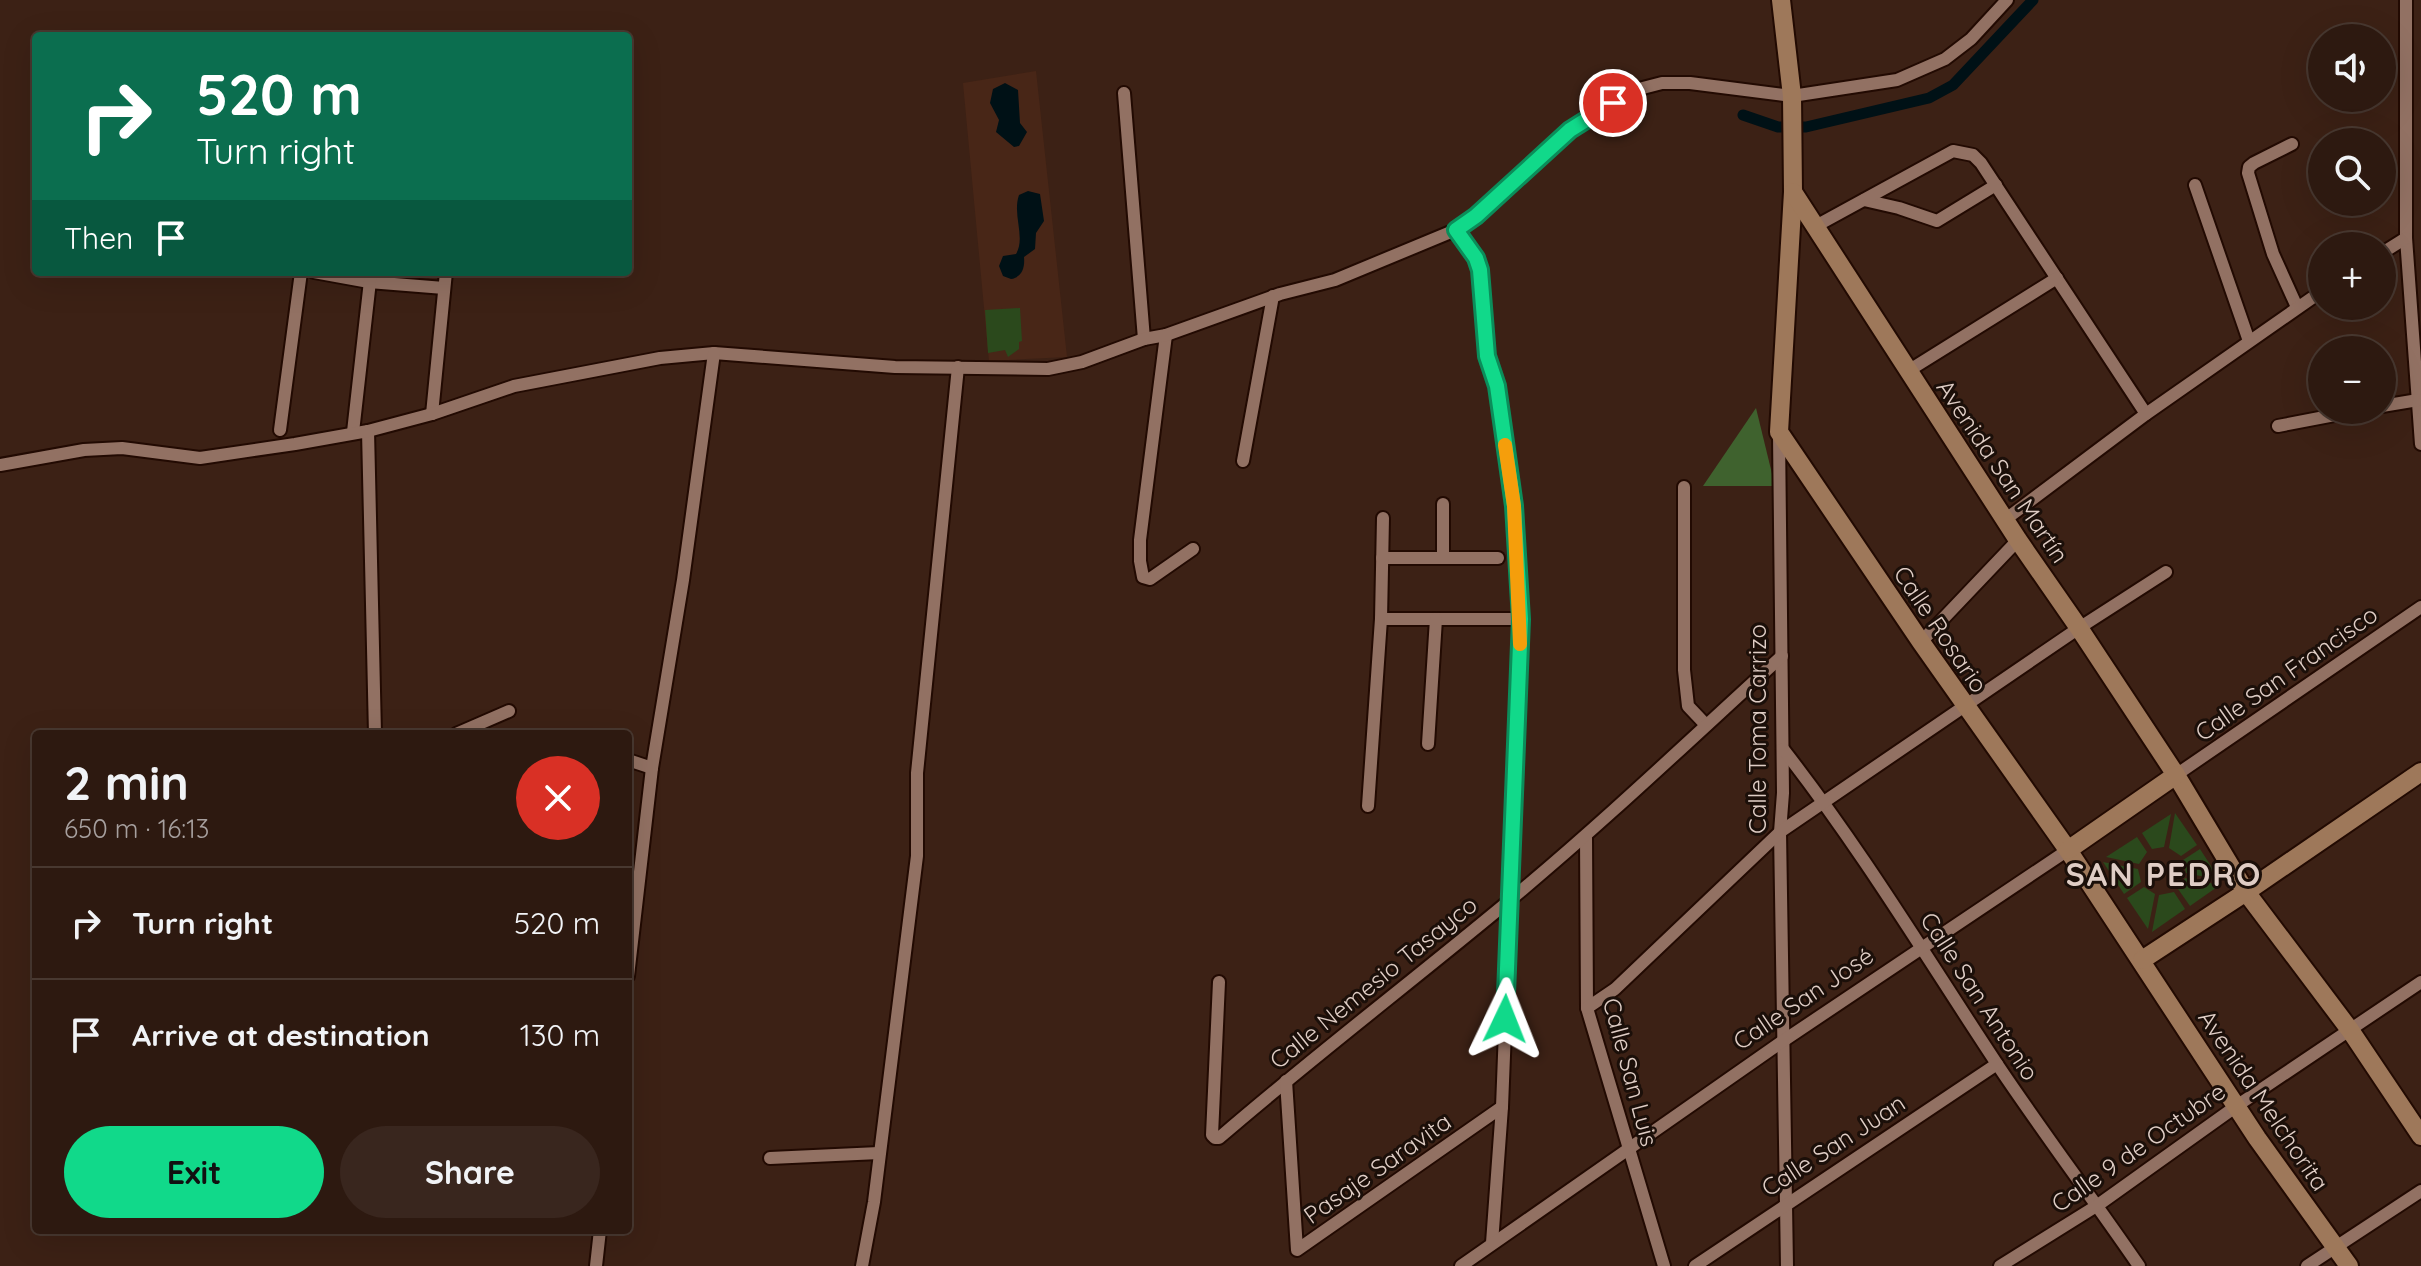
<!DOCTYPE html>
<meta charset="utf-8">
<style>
:root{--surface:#2d1910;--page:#39261e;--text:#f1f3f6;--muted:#a7a09f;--line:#483830;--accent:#11d98a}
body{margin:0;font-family:Quicksand,sans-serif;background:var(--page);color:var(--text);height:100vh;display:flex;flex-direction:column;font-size:30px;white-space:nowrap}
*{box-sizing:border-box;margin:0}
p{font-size:26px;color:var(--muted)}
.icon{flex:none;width:44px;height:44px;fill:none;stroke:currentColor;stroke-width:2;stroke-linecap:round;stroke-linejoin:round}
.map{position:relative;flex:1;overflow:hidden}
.panel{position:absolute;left:32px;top:730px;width:600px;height:504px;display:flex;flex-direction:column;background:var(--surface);border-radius:8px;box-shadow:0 8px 32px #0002,0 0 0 2px var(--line)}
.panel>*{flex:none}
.hud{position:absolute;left:32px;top:32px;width:600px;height:244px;border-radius:8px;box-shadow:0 8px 32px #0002,0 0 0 2px var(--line);background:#0b6e4f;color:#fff;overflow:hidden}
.fabs{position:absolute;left:2308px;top:24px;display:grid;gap:16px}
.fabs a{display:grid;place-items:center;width:88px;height:88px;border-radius:50%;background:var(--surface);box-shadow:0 8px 32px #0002,0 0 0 2px var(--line);font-size:40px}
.pin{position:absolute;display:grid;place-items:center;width:68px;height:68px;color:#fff;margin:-34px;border:4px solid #fff;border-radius:50%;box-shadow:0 2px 8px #0007}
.me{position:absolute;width:88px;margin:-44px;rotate:2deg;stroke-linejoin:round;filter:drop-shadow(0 0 6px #0008)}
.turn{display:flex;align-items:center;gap:28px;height:168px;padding:0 32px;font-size:36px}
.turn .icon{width:104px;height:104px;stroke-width:2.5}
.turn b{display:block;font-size:56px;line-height:68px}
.then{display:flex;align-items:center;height:76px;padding:0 32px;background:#0003;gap:16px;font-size:30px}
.round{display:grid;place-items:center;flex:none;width:84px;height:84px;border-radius:42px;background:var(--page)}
.overview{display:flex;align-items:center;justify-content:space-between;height:136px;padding:0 32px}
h1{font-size:48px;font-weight:700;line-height:60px}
.button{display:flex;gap:16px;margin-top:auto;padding:16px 32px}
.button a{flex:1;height:92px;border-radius:48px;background:var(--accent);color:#111;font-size:32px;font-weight:700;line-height:92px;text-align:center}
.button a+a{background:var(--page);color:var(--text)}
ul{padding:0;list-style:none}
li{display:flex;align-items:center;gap:24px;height:112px;padding:0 32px;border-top:2px solid var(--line)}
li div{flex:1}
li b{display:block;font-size:30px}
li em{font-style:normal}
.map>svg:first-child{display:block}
.built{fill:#482617}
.green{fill:#2b491c}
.forest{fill:#3f622e}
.water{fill:#001116}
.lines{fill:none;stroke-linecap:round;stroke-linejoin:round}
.canal{stroke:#001116;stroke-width:11}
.street-casing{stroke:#220a02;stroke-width:16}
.secondary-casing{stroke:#220a02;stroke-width:22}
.street{stroke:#927163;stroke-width:12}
.secondary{stroke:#9e785a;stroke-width:18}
.route-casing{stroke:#0b8d5a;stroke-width:20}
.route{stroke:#11d98a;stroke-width:14}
.slow{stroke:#f59e0b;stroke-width:14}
.labels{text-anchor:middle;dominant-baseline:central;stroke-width:6;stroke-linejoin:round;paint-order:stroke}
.street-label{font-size:24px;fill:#dfcdc5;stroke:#1b0f09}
.district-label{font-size:32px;font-weight:bold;letter-spacing:2px;fill:#dfcdc5;stroke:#1b0f09}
</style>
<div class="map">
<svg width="2421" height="1266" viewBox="0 0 2421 1266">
<rect width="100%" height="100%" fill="#3c2115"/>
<polygon class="built" points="1036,71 1067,357 989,361 963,83"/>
<g class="green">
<polygon points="1020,308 1022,341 1019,342 1019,349 1008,357 1005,350 988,353 985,310"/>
<polygon points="2175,813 2197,845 2181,856 2169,848"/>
<polygon points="2171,814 2164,847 2152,849 2142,833"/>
<polygon points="2137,837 2147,852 2139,864 2106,857"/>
<polygon points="2200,849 2220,880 2186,873 2183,860"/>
<polygon points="2103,862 2138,869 2141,882 2124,894"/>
<polygon points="2185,878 2220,885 2190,906 2178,889"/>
<polygon points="2144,887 2155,894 2148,929 2127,898"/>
<polygon points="2174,892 2185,909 2152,932 2159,895"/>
</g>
<polygon class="forest" points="1756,408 1775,486 1703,486"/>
<g class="water">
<polygon points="1005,83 1018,90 1020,123 1027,132 1019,146 1014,147 996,132 999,120 990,103 993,89"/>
<path d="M1028,191L1040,194L1044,221L1036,233L1035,249L1024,257C1025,268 1022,277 1011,279L1003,276L999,266L1003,256L1016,254C1026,237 1012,215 1019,195Z"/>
</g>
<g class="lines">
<polyline class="canal" points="1743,115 1778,127 1806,127 1929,98 1953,85 2033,0"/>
<defs>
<g id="street">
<polyline points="2406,0 2406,238 2421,444"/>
<polyline points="1124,93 1144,339"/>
<polyline points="2292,144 2254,163 2249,167 2248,173 2273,254 2297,307"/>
<polyline points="2195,185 2249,341"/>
<polyline points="1864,200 1899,208 1937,221 1996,185"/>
<polyline points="1814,227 1953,151 1973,155 1981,163 2146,414"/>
<polyline points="1456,230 1473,254 1480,270 1487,356 1497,386 1514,506 1521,619 1502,1107 1492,1243"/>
<polyline points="2382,253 2406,238"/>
<polyline points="314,272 369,282 444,288"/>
<polyline points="1166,335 1140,540 1140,561 1143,577 1150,579 1193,549"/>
<polyline points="1908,371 2057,278"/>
<polyline points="2382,406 2418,400"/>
<polyline points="432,414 446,272"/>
<polyline points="2278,426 2361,410"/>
<polyline points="280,430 301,272"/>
<polyline points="368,431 375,734"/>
<polyline points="353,432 371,272"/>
<polyline points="1779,435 1783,793 1780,832 1787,1266"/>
<polyline points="1243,461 1273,296"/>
<polyline points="0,465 84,450 122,448 200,458 295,444 368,431 432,414 514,386 660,358 714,353 895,367 1048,369 1082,362 1144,339 1166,335 1280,294 1335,280 1458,229 1476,216 1570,130 1635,90 1662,83 1690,83 1792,96 1897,80 1945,59 1971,39 2007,0"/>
<polyline points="1684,487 1684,670 1688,706 1706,725"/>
<polyline points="1443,504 1443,558"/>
<polyline points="2006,519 2146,414 2322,291"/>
<polyline points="1382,558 1498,558"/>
<polyline points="1381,619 1521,619"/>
<polyline points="1921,642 2018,540"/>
<polyline points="456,734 509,711"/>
<polyline points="1428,744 1436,619"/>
<path d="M1783,749C1862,850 1928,960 1999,1067C2044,1134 2093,1199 2139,1266"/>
<polyline points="628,760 652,768"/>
<polyline points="2176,775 2421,607"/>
<polyline points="1368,806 1381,619 1383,518"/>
<polyline points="1586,836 1587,1008 1664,1266"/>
<polyline points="628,976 652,768 683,580 714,353"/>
<path d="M1219,982L1212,1135L1215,1138H1219C1314,1056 1414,980 1510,900C1604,822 1692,738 1782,656"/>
<polyline points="1587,1008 1615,989 1780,832 2079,628 2166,572"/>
<polyline points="1286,1081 1297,1250 1502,1107"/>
<polyline points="770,1158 879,1153"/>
<polyline points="596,1266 600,1230"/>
<polyline points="862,1266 874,1202 917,856 917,773 958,367"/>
<polyline points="1461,1266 1783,1041 2068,850"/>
<polyline points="1695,1266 1997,1064"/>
<polyline points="2000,1266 2098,1205 2238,1105 2421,982"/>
<polyline points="2307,1266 2421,1191"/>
</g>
<g id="secondary">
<polyline points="1781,0 1792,96 1793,192 1779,432 1921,642 2068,850 2257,1138 2349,1266"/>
<polyline points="1793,192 2018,540 2079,628 2176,775 2246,892 2350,1030 2421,1136"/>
<polyline points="2068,850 2176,775"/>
<polyline points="2142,960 2246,892 2421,772"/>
</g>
</defs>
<use href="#street" class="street-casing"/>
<use href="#secondary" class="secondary-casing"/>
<use href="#street" class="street"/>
<use href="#secondary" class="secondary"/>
</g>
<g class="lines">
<defs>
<polyline id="route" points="1505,1019 1521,619 1514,506 1497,386 1487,356 1480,270 1476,258 1456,230 1476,216 1570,130 1613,103"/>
</defs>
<use href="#route" class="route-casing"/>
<use href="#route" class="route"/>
<polyline class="slow" points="1505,445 1514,506 1520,644"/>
</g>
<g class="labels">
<g class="street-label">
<text transform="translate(2003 471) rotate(56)">Avenida San Martín</text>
<text transform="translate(1941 629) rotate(56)">Calle Rosario</text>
<text transform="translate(2286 673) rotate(-35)">Calle San Francisco</text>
<text transform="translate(1757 729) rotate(-90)">Calle Toma Carrizo</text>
<text transform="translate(1373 982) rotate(-39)">Calle Nemesio Tasayco</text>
<text transform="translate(1980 996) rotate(57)">Calle San Antonio</text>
<text transform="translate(1803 998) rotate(-34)">Calle San José</text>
<text transform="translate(1631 1072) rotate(75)">Calle San Luis</text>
<text transform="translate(2264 1100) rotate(56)">Avenida Melchorita</text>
<text transform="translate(1833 1145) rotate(-33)">Calle San Juan</text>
<text transform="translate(2138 1147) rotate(-35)">Calle 9 de Octubre</text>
<text transform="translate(1377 1168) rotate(-35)">Pasaje Saravita</text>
</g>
<g class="district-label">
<text x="2164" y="874">SAN PEDRO</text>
</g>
</g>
</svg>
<div class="fabs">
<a><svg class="icon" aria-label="sound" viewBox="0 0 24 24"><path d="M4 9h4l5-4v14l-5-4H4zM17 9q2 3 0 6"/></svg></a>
<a><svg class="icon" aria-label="search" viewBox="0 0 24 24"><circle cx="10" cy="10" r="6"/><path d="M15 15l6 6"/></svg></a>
<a>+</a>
<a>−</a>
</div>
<div class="pin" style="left:1613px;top:103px;background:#d93025"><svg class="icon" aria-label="arrive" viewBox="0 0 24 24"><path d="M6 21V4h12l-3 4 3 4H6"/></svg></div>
<svg class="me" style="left:1505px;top:1019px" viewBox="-20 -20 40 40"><path d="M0-17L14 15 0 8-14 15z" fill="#11d98a" stroke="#fff" stroke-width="4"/></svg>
<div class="hud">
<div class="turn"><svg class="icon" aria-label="right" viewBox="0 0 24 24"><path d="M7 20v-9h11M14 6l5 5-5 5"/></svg><div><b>520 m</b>Turn right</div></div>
<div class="then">Then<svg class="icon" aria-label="arrive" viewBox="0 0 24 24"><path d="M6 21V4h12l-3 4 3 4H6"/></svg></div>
</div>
<section class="panel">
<div class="overview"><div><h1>2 min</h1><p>650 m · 16:13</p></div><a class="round" style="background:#d93025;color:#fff"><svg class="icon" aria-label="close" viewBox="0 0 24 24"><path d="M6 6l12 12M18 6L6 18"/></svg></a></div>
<ul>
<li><svg class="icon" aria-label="right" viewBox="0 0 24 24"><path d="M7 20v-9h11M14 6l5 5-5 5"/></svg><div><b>Turn right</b></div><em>520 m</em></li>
<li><svg class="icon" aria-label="arrive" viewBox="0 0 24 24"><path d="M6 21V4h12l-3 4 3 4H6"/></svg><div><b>Arrive at destination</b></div><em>130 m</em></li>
</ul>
<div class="button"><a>Exit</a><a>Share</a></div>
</section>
</div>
